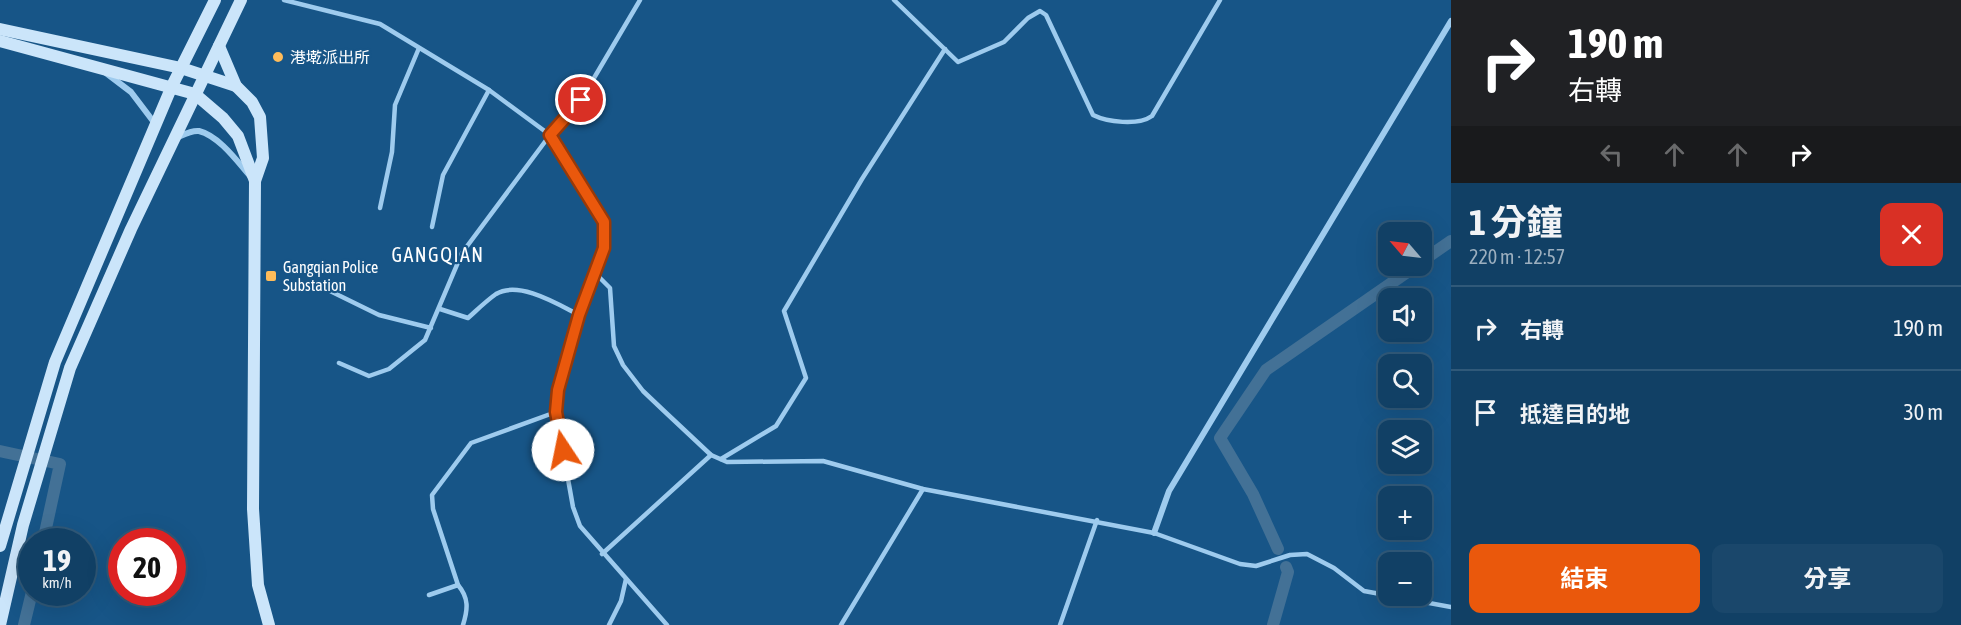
<!DOCTYPE html>
<html lang="zh-TW">
<meta charset="utf-8">
<style>
:root{--surface:#114065;--page:#1a476b;--text:#f1f3f6;--muted:#9cafbf;--line:#305979;--accent:#ea580c}
body{margin:0;font-family:"Asap Condensed","Noto Sans TC",sans-serif;background:var(--page);color:var(--text);height:100vh;display:flex;flex-direction:column;font-size:22px;white-space:nowrap}
*{box-sizing:border-box;margin:0}
p{font-size:20px;color:var(--muted)}
.icon{flex:none;width:33px;height:33px;fill:none;stroke:currentColor;stroke-width:2;stroke-linecap:round;stroke-linejoin:round}
.map{position:relative;flex:1;overflow:hidden}
.drawer{display:flex;flex-direction:column;background:var(--surface);width:510px}
.drawer>*{flex:none}
.top-card{background:#202124;color:#fff;overflow:hidden}
.needle{width:39px;rotate:298deg}
.controls{position:absolute;left:1378px;top:222px;display:grid;gap:12px}
.controls a{display:grid;place-items:center;width:54px;height:54px;border-radius:12px;background:var(--surface);box-shadow:0 6px 24px #0002,0 0 0 2px var(--line);font-size:30px}
.speed{position:absolute;left:18px;top:528px;display:flex;gap:12px;font-size:30px;font-weight:700;text-align:center}
.speed>*{display:grid;place-content:center;width:78px;height:78px;border-radius:50%;background:var(--surface);box-shadow:0 6px 24px #0002,0 0 0 2px var(--line);line-height:1}
.speed small{font-size:15px;font-weight:400}
.speed .limit{border:9px solid #d22;background:#fff;color:#111}
.pin{position:absolute;display:grid;place-items:center;width:51px;height:51px;color:#fff;margin:-26px;border:3px solid #fff;border-radius:50%;box-shadow:0 2px 6px #0007}
.me{position:absolute;width:66px;margin:-33px;rotate:349deg;stroke-linejoin:round;filter:drop-shadow(0 0 4px #0008)}
.turn{display:flex;align-items:center;gap:21px;height:126px;padding:0 18px;font-size:27px}
.turn .icon{width:78px;height:78px;stroke-width:2.5}
.turn b{display:block;font-size:42px;line-height:51px}
.lanes{display:flex;align-items:center;height:57px;padding:0 18px;background:#0003;justify-content:center;gap:30px;direction:ltr}
.lanes .off{opacity:.35}
.round{display:grid;place-items:center;flex:none;width:63px;height:63px;border-radius:12px;background:var(--page)}
.overview{display:flex;align-items:center;justify-content:space-between;height:102px;padding:0 18px}
h1{font-size:36px;font-weight:700;line-height:45px}
.action{display:flex;gap:12px;margin-top:auto;padding:12px 18px}
.action a{flex:1;height:69px;border-radius:12px;background:var(--accent);color:#fff;font-size:24px;font-weight:700;line-height:69px;text-align:center}
.action a+a{background:var(--page);color:var(--text)}
ul{padding:0;list-style:none}
li{display:flex;align-items:center;gap:18px;height:84px;padding:0 18px;border-top:2px solid var(--line)}
li div{flex:1}
li b{display:block;font-size:22px}
li em{font-style:normal}
main{display:flex;flex:1;min-height:0}
.map>svg:first-child{display:block}
.lines{fill:none;stroke-linecap:round;stroke-linejoin:round}
.canal{stroke:#437196;stroke-width:12}
.lane{stroke:#9ecbee;stroke-width:4.5}
.street{stroke:#9ecbee;stroke-width:6}
.secondary{stroke:#cbe5fa;stroke-width:12}
.route-casing{stroke:#983908;stroke-width:15}
.route{stroke:#ea580c;stroke-width:10}
.poi-dot{fill:#ffbc5a;stroke:#175587;stroke-width:2}
.labels{text-anchor:middle;dominant-baseline:central;stroke-width:4.5;stroke-linejoin:round;paint-order:stroke}
.poi-label{font-size:16px;fill:#fff;stroke:#175587;text-anchor:start}
.quarter-label{font-size:20px;letter-spacing:1.5px;fill:#fff;stroke:#175587}
</style>
<main>
<div class="map">
<svg width="1451" height="625" viewBox="0 0 1451 625">
<rect width="100%" height="100%" fill="#175587"/>
<g class="lines">
<g class="canal">
<polyline points="1422,261 1451,241"/>
<polyline points="0,451 60,464 43,542"/>
<polyline points="1278,549 1253,494 1220,438 1266,370 1416,266"/>
<polyline points="24,625 32,592"/>
<polyline points="1273,625 1288,572 1286,567"/>
</g>
<g class="lane">
<polyline points="284,0 380,24 489,90 550,135 604,222 604,247 594,272 610,288 614,346 623,365 643,391 663,410 711,455 727,462 823,461 923,489 1154,533 1240,564 1256,566 1290,555 1307,554 1334,568 1364,591 1451,607"/>
<path d="M894,0L958,62L1004,42L1028,18L1040,11L1046,15L1093,115C1107,122 1138,126 1152,116L1220,0"/>
<polyline points="380,208 392,152 395,105 419,48"/>
<polyline points="432,227 443,175 489,90"/>
<polyline points="594,272 558,390 556,412 573,507 580,526 667,625"/>
<polyline points="328,290 379,315 431,328"/>
<path d="M440,309L468,318C477,310 486,301 496,294C519,280 559,305 579,315"/>
<polyline points="339,363 369,376 389,369 425,340 462,253 550,135 581,100 640,0"/>
<polyline points="721,459 776,426 806,378 784,311 862,179 945,49"/>
<polyline points="602,554 711,455"/>
<path d="M458,585C469,598 468,609 463,625"/>
<polyline points="429,595 458,585 433,509 432,495 471,443 556,412"/>
<polyline points="609,625 621,601 626,579"/>
<polyline points="841,625 923,489"/>
<polyline points="1060,625 1097,520"/>
</g>
<g class="street">
<polyline points="106,73 131,92 156,125"/>
<path d="M176,138C183,135 191,130 199,131C219,136 237,161 250,176"/>
<polyline points="1154,533 1169,491 1451,21"/>
</g>
<g class="secondary">
<polyline points="0,29 181,68 236,86"/>
<polyline points="0,41 195,94 223,118 238,136 255,181 253,509 258,585 269,625"/>
<polyline points="219,46 236,86 252,102 260,117 263,158 255,181"/>
<polyline points="0,546 55,362 172,86 215,0"/>
<polyline points="0,625 23,525 70,368 131,229 241,0"/>
</g>
</g>
<g class="lines">
<defs>
<polyline id="route" points="563,450 556,412 558,390 579,315 604,248 604,222 550,135 581,100"/>
</defs>
<use href="#route" class="route-casing"/>
<use href="#route" class="route"/>
</g>
<g class="poi-dot">
<circle cx="278" cy="57" r="6"/>
<rect x="265" y="270" width="12" height="12" rx="3"/>
</g>
<g class="labels">
<g class="poi-label">
<text x="290" y="57">港墘派出所</text>
<text x="283" y="267">Gangqian Police<tspan x="283" dy="18">Substation</tspan></text>
</g>
<g class="quarter-label">
<text x="438" y="254">GANGQIAN</text>
</g>
</g>
</svg>
<div class="controls">
<a><svg class="needle" viewBox="-14 -14 28 28"><path d="M0-13l5 13h-10z" fill="#e53935"/><path d="M0 13l5-13h-10z" fill="#9cafbf"/></svg></a>
<a><svg class="icon" aria-label="sound" viewBox="0 0 24 24"><path d="M4 9h4l5-4v14l-5-4H4zM17 9q2 3 0 6"/></svg></a>
<a><svg class="icon" aria-label="search" viewBox="0 0 24 24"><circle cx="10" cy="10" r="6"/><path d="M15 15l6 6"/></svg></a>
<a><svg class="icon" aria-label="layers" viewBox="0 0 24 24"><path d="M12 4l9 5-9 5-9-5zM3 14l9 5 9-5"/></svg></a>
<a>+</a>
<a>−</a>
</div>
<div class="speed"><div>19<small>km/h</small></div><div class="limit">20</div></div>
<div class="pin" style="left:581px;top:100px;background:#d93025"><svg class="icon" aria-label="arrive" viewBox="0 0 24 24"><path d="M6 21V4h12l-3 4 3 4H6"/></svg></div>
<svg class="me" style="left:563px;top:450px" viewBox="-20 -20 40 40"><circle r="19" fill="#fff"/><path d="M0-13L10 11 0 6-10 11z" fill="#ea580c"/></svg>
</div>
<section class="drawer">
<div class="top-card">
<div class="turn"><svg class="icon" aria-label="right" viewBox="0 0 24 24"><path d="M7 20v-9h11M14 6l5 5-5 5"/></svg><div><b>190 m</b>右轉</div></div>
<div class="lanes"><svg class="icon off" aria-label="left" viewBox="0 0 24 24"><path d="M17 20v-9H6M10 6l-5 5 5 5"/></svg><svg class="icon off" aria-label="ahead" viewBox="0 0 24 24"><path d="M12 20V5M6 11l6-6 6 6"/></svg><svg class="icon off" aria-label="ahead" viewBox="0 0 24 24"><path d="M12 20V5M6 11l6-6 6 6"/></svg><svg class="icon" aria-label="right" viewBox="0 0 24 24"><path d="M7 20v-9h11M14 6l5 5-5 5"/></svg></div>
</div>
<div class="overview"><div><h1>1 分鐘</h1><p>220 m · 12:57</p></div><a class="round" style="background:#d93025;color:#fff"><svg class="icon" aria-label="close" viewBox="0 0 24 24"><path d="M6 6l12 12M18 6L6 18"/></svg></a></div>
<ul>
<li><svg class="icon" aria-label="right" viewBox="0 0 24 24"><path d="M7 20v-9h11M14 6l5 5-5 5"/></svg><div><b>右轉</b></div><em>190 m</em></li>
<li><svg class="icon" aria-label="arrive" viewBox="0 0 24 24"><path d="M6 21V4h12l-3 4 3 4H6"/></svg><div><b>抵達目的地</b></div><em>30 m</em></li>
</ul>
<div class="action"><a>結束</a><a>分享</a></div>
</section>
</main>
